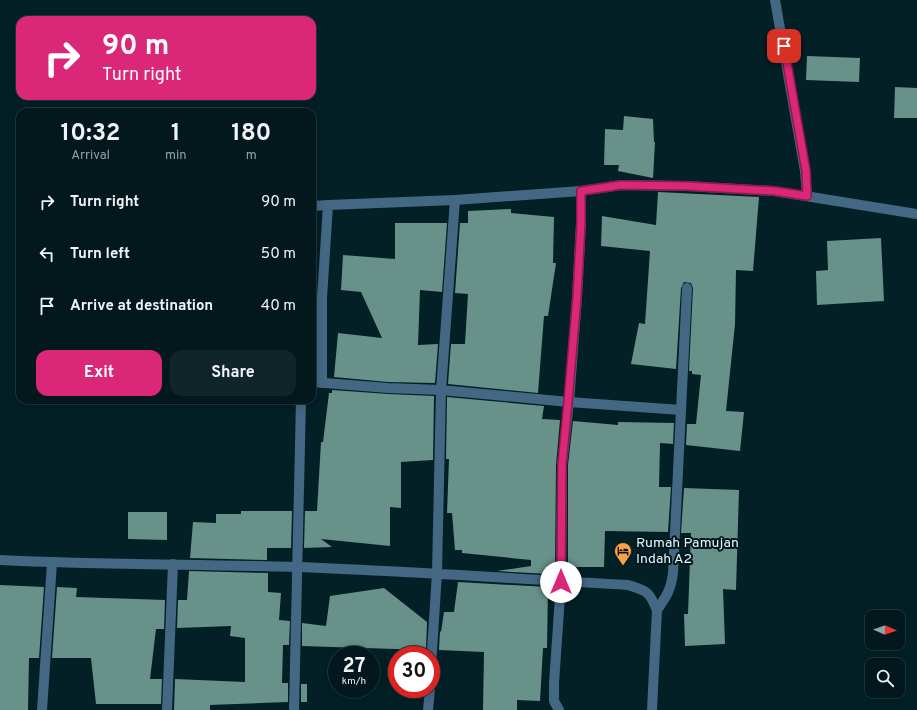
<!DOCTYPE html>
<style>
:root{--surface:#02181c;--page:#102529;--text:#f1f3f6;--muted:#96a0a3;--line:#23373b;--accent:#db2777}
body{margin:0;font-family:Overpass,sans-serif;background:var(--page);color:var(--text);height:100vh;display:flex;flex-direction:column;font-size:15px;white-space:nowrap}
*{box-sizing:border-box;margin:0}
p{font-size:13px;color:var(--muted)}
.icon{flex:none;width:22px;height:22px;fill:none;stroke:currentColor;stroke-width:2;stroke-linecap:round;stroke-linejoin:round}
.map{position:relative;flex:1;overflow:hidden}
.details{position:absolute;left:16px;top:108px;width:300px;height:296px;display:flex;flex-direction:column;background:var(--surface);border-radius:12px;box-shadow:0 2px 10px #0003,0 0 0 1px var(--line)}
.details>*{flex:none}
.top-card{position:absolute;left:16px;top:16px;width:300px;height:84px;border-radius:12px;box-shadow:0 2px 10px #0003,0 0 0 1px var(--line);background:#db2777;color:#fff;overflow:hidden}
.needle{width:26px;rotate:92deg}
.buttons{position:absolute;left:865px;top:610px;display:grid;gap:8px}
.buttons a{display:grid;place-items:center;width:40px;height:40px;border-radius:8px;background:var(--surface);box-shadow:0 2px 10px #0003,0 0 0 1px var(--line);font-size:20px}
.speed{position:absolute;left:328px;top:646px;display:flex;gap:8px;font-size:20px;font-weight:700;text-align:center}
.speed>*{display:grid;place-content:center;width:52px;height:52px;border-radius:50%;background:var(--surface);box-shadow:0 2px 10px #0003,0 0 0 1px var(--line);line-height:1}
.speed small{font-size:10px;font-weight:400}
.speed .limit{border:6px solid #d22;background:#fff;color:#111}
.pin{position:absolute;display:grid;place-items:center;width:34px;height:34px;color:#fff;margin:-17px;border-radius:8px;box-shadow:0 2px 6px #0006}
.me{position:absolute;width:44px;margin:-22px;rotate:0deg;stroke-linejoin:round;filter:drop-shadow(0 0 3px #0008)}
.turn{display:flex;align-items:center;gap:14px;height:84px;padding:0 20px;font-size:18px}
.turn .icon{width:52px;height:52px;stroke-width:2.5}
.turn b{display:block;font-size:28px;line-height:34px}
.eta{display:flex;justify-content:space-evenly;align-items:center;height:68px;text-align:center}
.eta b{font-size:24px;font-weight:700;line-height:28px}
.action{display:flex;gap:8px;margin-top:auto;padding:8px 20px}
.action a{flex:1;height:46px;border-radius:12px;background:var(--accent);color:#fff;font-size:16px;font-weight:700;line-height:46px;text-align:center}
.action a+a{background:var(--page);color:var(--text)}
ul{padding:0;list-style:none}
li{display:flex;align-items:center;gap:12px;height:52px;padding:0 20px}
li div{flex:1}
li b{display:block;font-size:15px}
li em{font-style:normal}
.map>svg:first-child{display:block}
.building{fill:#68918a}
.lines{fill:none;stroke-linecap:round;stroke-linejoin:round}
.minor{stroke:#446884;stroke-width:10}
.route-casing{stroke:#8e194d;stroke-width:10}
.route{stroke:#db2777;stroke-width:7}
.labels{text-anchor:middle;dominant-baseline:central;stroke-width:4;stroke-linejoin:round;paint-order:stroke}
.poi-label{font-size:14px;fill:#e2f8fd;stroke:#00171d;text-anchor:start}
</style>
<div class="map">
<svg width="917" height="710" viewBox="0 0 917 710">
<rect width="100%" height="100%" fill="#022026"/>
<g class="building">
<polygon points="807,56 860,58 859,82 806,80"/>
<polygon points="895,87 917,88 917,118 894,118"/>
<polygon points="624,116 653,119 654,142 655,142 653,178 618,171 619,165 604,165 605,129 623,130"/>
<polygon points="658,192 759,197 753,271 736,270 735,324 726,411 744,412 740,451 686,445 687,424 696,424 701,375 692,374 692,371 689,371 693,288 691,283 684,282 681,288 676,369 631,364 639,323 645,324 650,251 601,246 602,216 656,225"/>
<polygon points="511,209 511,213 554,217 553,263 556,263 548,316 544,316 538,393 448,384 451,344 465,344 468,294 455,293 460,223 468,223 468,211"/>
<polygon points="395,223 447,223 442,292 420,290 418,345 438,344 435,383 388,382 334,377 338,333 382,338 361,292 341,290 343,255 395,259"/>
<polygon points="881,238 884,301 817,305 816,271 828,270 827,241"/>
<polygon points="332,390 388,394 434,396 433,460 401,462 401,508 390,507 390,546 321,539 332,547 304,548 305,511 317,511 321,442 323,442 329,393 332,393"/>
<polygon points="447,397 544,406 542,419 560,420 556,465 555,567 549,567 549,574 497,571 531,566 531,560 462,553 462,550 455,550 452,513 447,513 449,459 446,459"/>
<polygon points="573,421 618,425 618,422 674,423 673,444 660,443 659,487 671,487 668,532 605,531 604,567 568,567 568,465"/>
<polygon points="684,488 739,490 736,590 723,589 725,644 685,646 684,614 688,614 691,533 681,533"/>
<polygon points="241,511 292,511 291,548 267,548 267,560 190,558 193,522 216,523 216,514 241,514"/>
<polygon points="128,512 167,512 167,540 128,539"/>
<polygon points="189,571 268,573 268,592 281,593 279,620 290,621 289,645 283,645 282,683 288,683 288,702 210,705 210,710 174,710 175,679 245,682 245,638 230,636 231,626 177,628 178,600 187,600"/>
<polygon points="458,582 548,587 547,648 543,648 540,701 517,700 517,710 483,710 484,652 439,650 440,631 441,632 444,612 454,612"/>
<polygon points="0,585 44,587 39,658 29,658 28,710 0,710"/>
<polygon points="57,587 77,588 76,597 165,600 164,629 156,629 150,679 162,679 161,704 96,704 91,658 52,658"/>
<polygon points="384,588 427,622 426,650 302,646 302,623 326,626 330,596"/>
<rect x="301" y="684" width="6" height="18"/>
</g>
<g class="lines">
<g class="minor">
<polyline points="775,0 805,171 807,196"/>
<polyline points="581,191 621,185 687,186 774,191 917,214"/>
<polyline points="312,206 328,205"/>
<polyline points="312,382 388,388 441,390 569,402 681,410"/>
<polyline points="322,383 322,298 328,205 455,200 581,191 581,223 577,297 569,402 562,465 561,582 554,683 554,701 559,710"/>
<path d="M0,560C99,565 198,564 297,567C407,571 518,579 628,585C647,591 649,591 657,610L652,710"/>
<path d="M657,610C666,597 671,590 673,573L687,288"/>
<polyline points="431,666 437,573 441,390 455,200"/>
<polyline points="42,710 52,563"/>
<polyline points="167,710 173,564"/>
<polyline points="294,710 301,400"/>
<polyline points="428,710 430,689"/>
</g>
</g>
<g class="lines">
<defs>
<polyline id="route" points="561,582 562,465 568,402 577,297 581,223 581,191 621,185 687,186 774,191 807,196 806,171 784,46"/>
</defs>
<use href="#route" class="route-casing"/>
<use href="#route" class="route"/>
</g>
<defs>
<symbol id="hotel-pin" viewBox="-11 -11 22 30"><path d="M0 17L-7.5 6A9.5 9.5 0 1 1 7.5 6Z" fill="#f7a149" stroke="#00171d"/><path d="M-6-4.5h1.5V1H6V5H4.5V3h-9V5H-6ZM-4 0a1.8 1.8 0 1 1 3.6 0ZM.5 0V-2.5h3Q6-2.5 6 0Z" fill="#111"/></symbol>
</defs>
<g fill-rule="evenodd">
<use href="#hotel-pin" x="613" y="541" width="20" height="27"/>
</g>
<g class="labels">
<g class="poi-label">
<text x="636" y="543">Rumah Pamujan<tspan x="636" dy="16">Indah A2</tspan></text>
</g>
</g>
</svg>
<div class="buttons">
<a><svg class="needle" viewBox="-14 -14 28 28"><path d="M0-13l5 13h-10z" fill="#e53935"/><path d="M0 13l5-13h-10z" fill="#96a0a3"/></svg></a>
<a><svg class="icon" aria-label="search" viewBox="0 0 24 24"><circle cx="10" cy="10" r="6"/><path d="M15 15l6 6"/></svg></a>
</div>
<div class="speed"><div>27<small>km/h</small></div><div class="limit">30</div></div>
<div class="pin" style="left:784px;top:46px;background:#d93025"><svg class="icon" aria-label="arrive" viewBox="0 0 24 24"><path d="M6 21V4h12l-3 4 3 4H6"/></svg></div>
<svg class="me" style="left:561px;top:582px" viewBox="-20 -20 40 40"><circle r="19" fill="#fff"/><path d="M0-13L10 11 0 6-10 11z" fill="#db2777"/></svg>
<div class="top-card">
<div class="turn"><svg class="icon" aria-label="right" viewBox="0 0 24 24"><path d="M7 20v-9h11M14 6l5 5-5 5"/></svg><div><b>90 m</b>Turn right</div></div>
</div>
<section class="details">
<div class="eta">
<div><b>10:32</b><p>Arrival</p></div>
<div><b>1</b><p>min</p></div>
<div><b>180</b><p>m</p></div>
</div>
<ul>
<li><svg class="icon" aria-label="right" viewBox="0 0 24 24"><path d="M7 20v-9h11M14 6l5 5-5 5"/></svg><div><b>Turn right</b></div><em>90 m</em></li>
<li><svg class="icon" aria-label="left" viewBox="0 0 24 24"><path d="M17 20v-9H6M10 6l-5 5 5 5"/></svg><div><b>Turn left</b></div><em>50 m</em></li>
<li><svg class="icon" aria-label="arrive" viewBox="0 0 24 24"><path d="M6 21V4h12l-3 4 3 4H6"/></svg><div><b>Arrive at destination</b></div><em>40 m</em></li>
</ul>
<div class="action"><a>Exit</a><a>Share</a></div>
</section>
</div>
